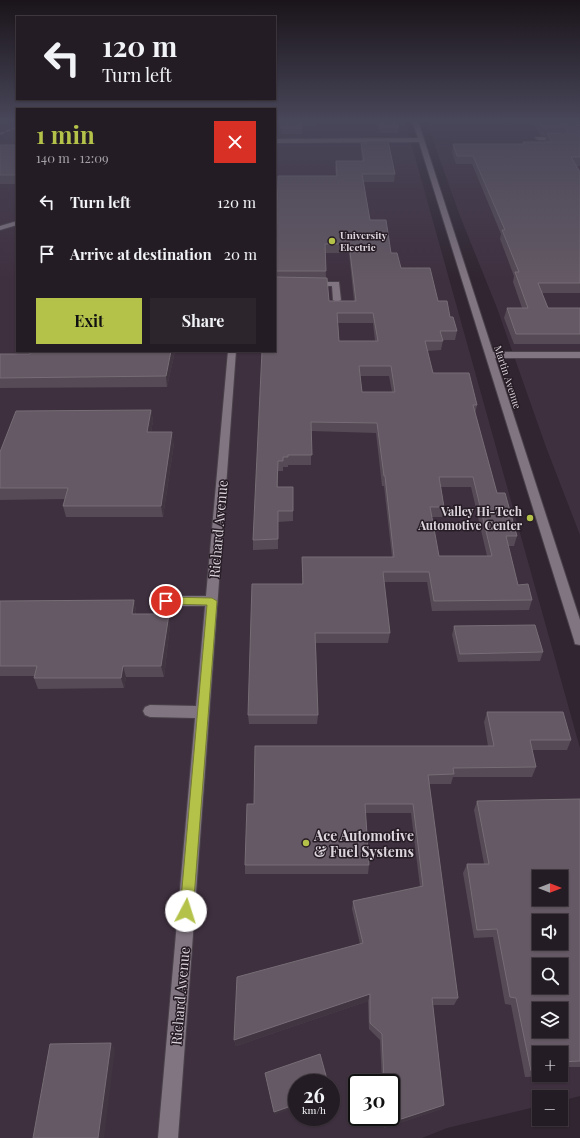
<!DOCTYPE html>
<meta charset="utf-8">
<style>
:root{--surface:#241c24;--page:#2c252c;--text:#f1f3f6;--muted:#a3a1a6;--line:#413a41;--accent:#b4c24a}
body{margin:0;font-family:"Playfair Display",serif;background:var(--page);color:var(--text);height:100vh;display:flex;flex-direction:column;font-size:15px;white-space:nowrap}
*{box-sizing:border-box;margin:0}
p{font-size:13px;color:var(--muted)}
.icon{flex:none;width:22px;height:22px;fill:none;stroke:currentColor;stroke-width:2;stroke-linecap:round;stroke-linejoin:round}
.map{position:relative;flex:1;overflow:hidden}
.details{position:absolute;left:16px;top:108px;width:260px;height:244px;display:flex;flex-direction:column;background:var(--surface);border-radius:0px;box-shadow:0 1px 3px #0004,0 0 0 1px var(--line)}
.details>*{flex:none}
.guide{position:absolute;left:16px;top:16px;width:260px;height:84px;border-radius:0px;box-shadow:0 1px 3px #0004,0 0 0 1px var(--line);background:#241c24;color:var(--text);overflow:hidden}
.needle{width:26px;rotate:90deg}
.fabs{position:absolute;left:532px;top:870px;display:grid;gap:8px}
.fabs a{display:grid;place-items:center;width:36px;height:36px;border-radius:0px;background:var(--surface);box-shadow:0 1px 3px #0004,0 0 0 1px var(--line);font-size:20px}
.speed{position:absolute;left:288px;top:1074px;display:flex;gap:8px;font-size:20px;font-weight:700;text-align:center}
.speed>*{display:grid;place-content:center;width:52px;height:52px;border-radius:50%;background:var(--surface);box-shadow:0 1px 3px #0004,0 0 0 1px var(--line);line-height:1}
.speed small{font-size:10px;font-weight:400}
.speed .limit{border:2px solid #111;border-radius:6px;background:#fff;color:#111}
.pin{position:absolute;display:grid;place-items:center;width:34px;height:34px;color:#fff;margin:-17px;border:2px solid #fff;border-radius:50%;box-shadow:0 1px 4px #0007}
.me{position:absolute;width:44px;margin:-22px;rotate:5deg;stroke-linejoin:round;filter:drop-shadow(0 0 3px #0008)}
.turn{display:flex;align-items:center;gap:14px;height:84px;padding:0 20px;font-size:18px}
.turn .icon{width:52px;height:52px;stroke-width:2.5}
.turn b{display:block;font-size:28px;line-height:34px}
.round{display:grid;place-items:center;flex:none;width:42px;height:42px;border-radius:0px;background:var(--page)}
.overview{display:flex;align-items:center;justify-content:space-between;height:68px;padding:0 20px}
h1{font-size:24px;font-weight:700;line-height:30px;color:var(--accent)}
.primary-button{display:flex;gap:8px;margin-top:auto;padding:8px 20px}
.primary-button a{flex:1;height:46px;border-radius:0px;background:var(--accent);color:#111;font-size:16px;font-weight:700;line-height:46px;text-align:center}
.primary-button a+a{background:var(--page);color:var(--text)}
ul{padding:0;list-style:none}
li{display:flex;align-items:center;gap:12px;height:52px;padding:0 20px}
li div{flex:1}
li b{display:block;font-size:15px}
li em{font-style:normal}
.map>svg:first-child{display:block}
.built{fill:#3f303f;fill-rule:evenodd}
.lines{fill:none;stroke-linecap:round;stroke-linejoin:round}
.minor-casing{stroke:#4a424b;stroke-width:2}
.minor{fill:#817581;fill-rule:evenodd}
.rail{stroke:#837a83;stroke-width:1.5;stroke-dasharray:4.5 2;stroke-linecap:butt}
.wall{fill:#554a55;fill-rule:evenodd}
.shaded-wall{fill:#403540}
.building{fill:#645964;stroke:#766d76;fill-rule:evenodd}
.route{fill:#b4c24a;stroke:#757e30}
.poi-dot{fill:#b4c24a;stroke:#261c26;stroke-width:1.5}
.labels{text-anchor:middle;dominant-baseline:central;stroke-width:3;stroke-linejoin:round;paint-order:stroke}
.far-poi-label{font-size:10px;font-weight:bold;fill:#dcd5dc;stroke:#261c26;text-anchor:start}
.far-street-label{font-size:10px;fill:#dcd5dc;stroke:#261c26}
.poi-label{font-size:12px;font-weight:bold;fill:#dcd5dc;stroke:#261c26;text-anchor:end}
.near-street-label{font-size:14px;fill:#dcd5dc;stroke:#261c26}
.near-poi-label{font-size:14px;font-weight:bold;fill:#dcd5dc;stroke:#261c26;text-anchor:start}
</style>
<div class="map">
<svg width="580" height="1138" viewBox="0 0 580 1138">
<rect width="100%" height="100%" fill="#302530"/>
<g class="built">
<path d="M0,121H17V351H275V121H405L580,748V1096L561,1101V1097H539V1106L447,1128L422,1138H0ZM539,877H561V899H539ZM539,921H561V943H539ZM539,965H561V987H539ZM539,1009H561V1031H539ZM539,1053H561V1075H539ZM297,1083H331V1117H297ZM357,1083H391V1117H357Z"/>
<polygon points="426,121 580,121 580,535 546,447 497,308 460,216"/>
</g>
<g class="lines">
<defs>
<g id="minor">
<polygon points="412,121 418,121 493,352 580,352 580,358 495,358 580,620 580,645 575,644 574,640 419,142 275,143 275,139 418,138"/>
<polygon points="536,137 561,137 564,139 561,141 538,140 535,138"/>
<polygon points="17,221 17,225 0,230 0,226"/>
<polygon points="309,282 339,282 341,300 337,302 333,300 332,286 312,286 308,284"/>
<polygon points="228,351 236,351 178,1138 158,1138 195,718 150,717 145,715 143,711 145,707 150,705 196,706 205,606 167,606 163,604 161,601 163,598 167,596 206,596"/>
</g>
</defs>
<use href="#minor" class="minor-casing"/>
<use href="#minor" class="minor"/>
<polyline class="rail" points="0,134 17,127"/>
</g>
<g class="wall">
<polygon points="281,121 317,121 317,126 302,126 302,134 282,134"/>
<rect x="317" y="121" width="25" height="1"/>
<polygon points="377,121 397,121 399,127 398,133 380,133"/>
<polygon points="512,121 580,121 580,166 576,166 580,172 580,293 542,293 548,308 580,308 580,344 514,344 504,318 507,308 522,308 513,282 514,276 500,239 501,234 472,164 456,164 452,152 453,144 523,144 523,142 545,142 546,136 541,136 532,121"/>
<path d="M367,141L395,174L394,182H363L370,220L391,253L401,268L438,301L450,317L457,331L455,340H443L441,350L427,351L433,373L477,405L475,414L497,493L517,536L514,546H508L518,585L532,600L529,610L432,611L427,582H384L390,633L388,643H316L318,715L317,724H249L248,715L302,584V557H392L384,486H382L376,433L311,431V465H288V467H283V471H278V487H293V521L278,522V549L253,550V540L275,351V253H276L336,176L335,169L336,161H362L361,151V143H366ZM325,253H349L354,301H329L326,278ZM338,323H373L375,341H339ZM360,376H389L392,392H362ZM441,487H471L487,556H439L432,517H442L444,507Z"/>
<rect x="0" y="145" width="17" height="39"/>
<polygon points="175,351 167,387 0,388 0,355"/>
<polygon points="151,410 153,421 151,432 174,443 163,517 66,517 63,506 65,499 0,500 0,452"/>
<polygon points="134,600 136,611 136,614 170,625 164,677 126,677 124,688 38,689 34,678 34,676 0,676 0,601"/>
<polygon points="454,626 543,652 540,661 458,662 452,635"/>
<polygon points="487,712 571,740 567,750 532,750 536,767 532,777 453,777 451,784 429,784 458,998 454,1005 433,1005 441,1109 384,1128 383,1117 391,1117 391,1083 382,1083 380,1040 369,1029 368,1001 236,1046 234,1040 360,944 352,909 353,901 420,887 411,813 365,813 369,865 368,874 245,874 245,865 254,804 488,746 484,722"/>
<polygon points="580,799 580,1067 561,1067 561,1053 539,1053 539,1075 553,1075 552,1076 525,1077 511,1005 505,1004 493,937 474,938 463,873 467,864 484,864 474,810 477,801"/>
</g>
<g class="shaded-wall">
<polygon points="171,351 175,351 167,387 166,376"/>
<polygon points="151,410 153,421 149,443 147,432"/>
<polygon points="172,432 174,443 163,517 161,506"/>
<polygon points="134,600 136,611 134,625 132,614"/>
<polygon points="169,614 170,625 164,677 161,666"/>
<polygon points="123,666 126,677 124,688 121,678"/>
<polygon points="370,994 368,1001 236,1046 234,1040"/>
<polygon points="111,1043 115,1049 104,1138 98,1138"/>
<polygon points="297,1104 297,1107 275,1115 274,1112"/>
<polygon points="444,1105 441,1109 384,1128 386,1124"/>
</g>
<g class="building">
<polygon points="281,121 301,121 302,128 281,128"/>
<polygon points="379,121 397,121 399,127 380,127"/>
<polygon points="539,121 580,121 580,125 577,125 580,129 580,157 571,157 580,172 580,283 538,283 548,308 580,308 580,334 516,334 507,308 528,308 515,272 519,272 502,230 505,230 473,156 457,156 453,144 524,144 523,142 552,142 547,133 564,134 568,131 564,127 543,127"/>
<path d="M367,141H388L395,174H362L370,220H386L391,253H397L401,268H430L438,301H447L450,317H453L457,331H440L443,341H425L433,373H469L477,405H473L497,493H505L517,536H506L518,585L528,584L532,600L434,601L429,572H383L390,633H315L318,715H248L252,584H303L302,557H394L385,476H384L377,423L311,422L312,455H288V457H283V461H278L277,487H293V511H278V539L253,540L262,351H275V277L327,278L329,301H356L349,244H325L326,271H275V253H276L278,176H337L336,161H364L361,143H367ZM337,313H373L378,341H339ZM359,366H391L395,392H362ZM439,477H473L492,556H439L430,507H444Z"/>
<rect x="0" y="145" width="17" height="30"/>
<polygon points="31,351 171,351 166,376 0,378 0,354 30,354"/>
<polygon points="151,410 147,432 172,432 161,506 63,506 68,488 0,488 0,452 16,411"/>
<polygon points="134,600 132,614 169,614 161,666 123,666 121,678 34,678 37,666 0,666 0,601"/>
<polygon points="535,625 543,652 460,654 454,626"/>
<polygon points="487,712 563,712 571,740 530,740 536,767 453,768 454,774 428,775 458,998 432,998 444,1105 386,1124 386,1117 391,1117 391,1083 384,1083 382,1034 370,1023 370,994 234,1040 237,977 363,943 353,901 423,886 413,804 365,804 369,865 245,865 247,804 254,804 255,746 494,746"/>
<path d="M580,799V1061L561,1062V1053H539V1071H531L516,998L510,997L497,929L477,930L467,864H489L477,801ZM539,877H561V899H539ZM539,921H561V943H539ZM539,965H561V987H539ZM539,1009H561V1031H539Z"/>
<polygon points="111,1043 98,1138 33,1138 50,1044"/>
<polygon points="320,1054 328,1083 297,1083 297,1104 274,1112 265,1073"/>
</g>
<linearGradient id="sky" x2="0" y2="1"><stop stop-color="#1a141a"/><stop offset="0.43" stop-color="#484659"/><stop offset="1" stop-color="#484659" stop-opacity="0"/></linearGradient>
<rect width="580" height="280" fill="url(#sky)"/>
<polygon class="route" points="166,597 212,598 217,601 193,911 191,916 186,917 182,916 180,911 207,605 166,604 162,601"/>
<g class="poi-dot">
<circle cx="332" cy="241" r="4"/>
<circle cx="530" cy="518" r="4"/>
<circle cx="306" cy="843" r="4"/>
</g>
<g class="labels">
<g class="far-poi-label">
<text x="340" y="235">University<tspan x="340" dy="12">Electric</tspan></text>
</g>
<g class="far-street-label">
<text transform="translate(508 377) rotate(72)">Martin Avenue</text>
</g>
<g class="poi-label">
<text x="522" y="511">Valley Hi-Tech<tspan x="522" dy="14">Automotive Center</tspan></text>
</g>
<g class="near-street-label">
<text transform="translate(218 529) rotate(-85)">Richard Avenue</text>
<text transform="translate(180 996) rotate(-85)">Richard Avenue</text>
</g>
<g class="near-poi-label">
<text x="314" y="835">Ace Automotive<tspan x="314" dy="16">&amp; Fuel Systems</tspan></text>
</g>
</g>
</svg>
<div class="fabs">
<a><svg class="needle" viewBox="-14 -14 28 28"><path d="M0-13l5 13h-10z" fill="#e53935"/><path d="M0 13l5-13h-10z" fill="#a3a1a6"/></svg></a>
<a><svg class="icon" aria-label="sound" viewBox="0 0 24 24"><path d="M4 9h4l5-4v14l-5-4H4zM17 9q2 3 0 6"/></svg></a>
<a><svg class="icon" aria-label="search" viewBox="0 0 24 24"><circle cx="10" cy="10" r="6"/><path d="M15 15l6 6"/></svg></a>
<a><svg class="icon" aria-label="layers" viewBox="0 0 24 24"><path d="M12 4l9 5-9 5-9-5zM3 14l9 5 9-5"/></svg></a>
<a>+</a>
<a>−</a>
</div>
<div class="speed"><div>26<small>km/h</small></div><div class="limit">30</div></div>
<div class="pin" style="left:166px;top:601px;background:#d93025"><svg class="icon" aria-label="arrive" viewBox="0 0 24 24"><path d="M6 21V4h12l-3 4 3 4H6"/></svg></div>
<svg class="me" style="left:186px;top:911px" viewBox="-20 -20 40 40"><circle r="19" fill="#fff"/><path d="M0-13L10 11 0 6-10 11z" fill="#b4c24a"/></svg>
<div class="guide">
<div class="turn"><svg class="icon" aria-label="left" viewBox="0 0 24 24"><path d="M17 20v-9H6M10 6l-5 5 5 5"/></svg><div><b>120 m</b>Turn left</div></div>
</div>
<section class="details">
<div class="overview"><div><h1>1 min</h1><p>140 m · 12:09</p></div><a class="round" style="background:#d93025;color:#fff"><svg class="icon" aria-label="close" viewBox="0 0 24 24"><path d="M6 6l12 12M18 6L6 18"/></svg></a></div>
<ul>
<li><svg class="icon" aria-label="left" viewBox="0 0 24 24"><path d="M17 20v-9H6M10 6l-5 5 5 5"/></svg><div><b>Turn left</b></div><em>120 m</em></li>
<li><svg class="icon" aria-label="arrive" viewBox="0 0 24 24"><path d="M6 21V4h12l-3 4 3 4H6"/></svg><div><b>Arrive at destination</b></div><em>20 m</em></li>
</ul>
<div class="primary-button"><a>Exit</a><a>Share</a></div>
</section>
</div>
